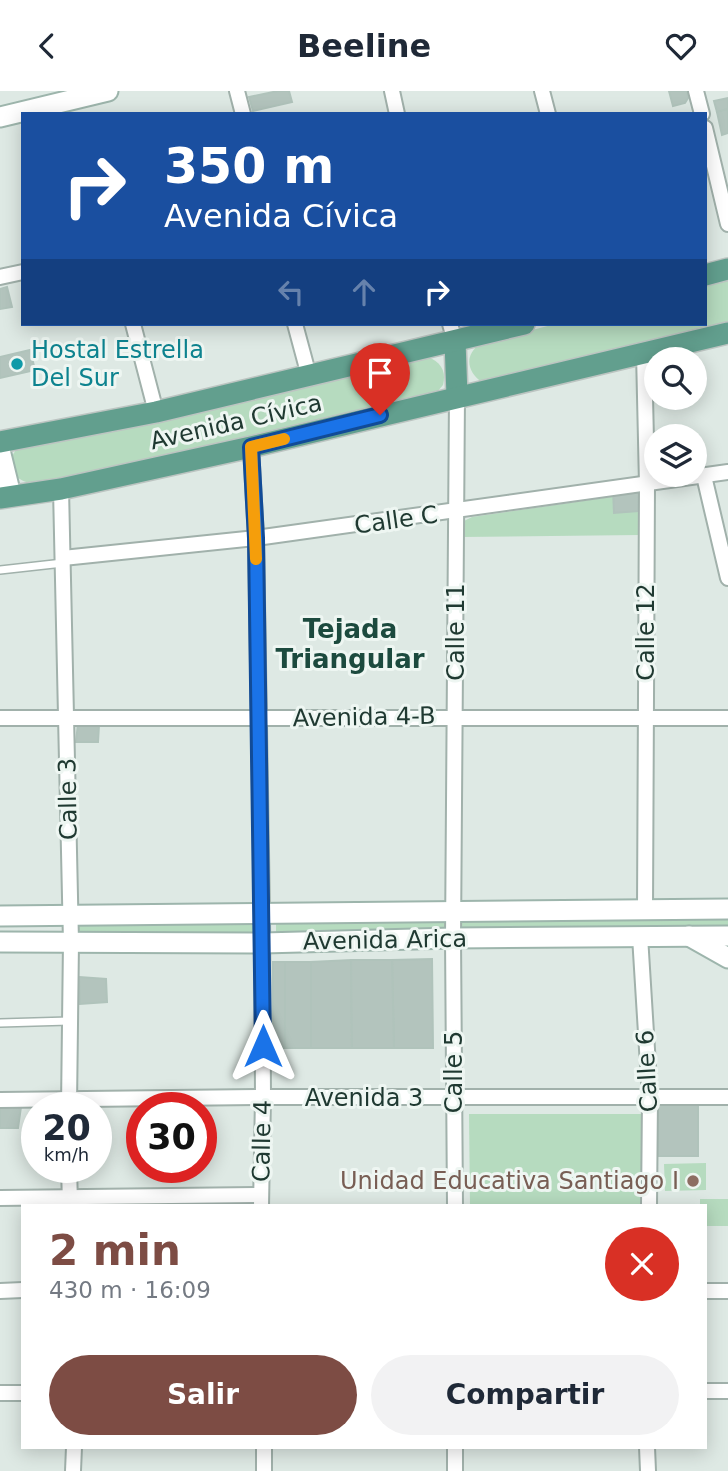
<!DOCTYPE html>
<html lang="es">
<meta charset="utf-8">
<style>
:root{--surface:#fff;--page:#f2f2f3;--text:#1f2937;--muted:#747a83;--accent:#7d4c44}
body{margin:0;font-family:"DejaVu Sans",sans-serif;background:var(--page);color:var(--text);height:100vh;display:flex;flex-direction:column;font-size:26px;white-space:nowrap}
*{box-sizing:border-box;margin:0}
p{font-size:23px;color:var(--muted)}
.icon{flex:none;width:38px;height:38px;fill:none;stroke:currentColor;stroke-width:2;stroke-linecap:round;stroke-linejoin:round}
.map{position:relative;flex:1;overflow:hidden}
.drawer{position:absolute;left:21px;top:1113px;width:686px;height:245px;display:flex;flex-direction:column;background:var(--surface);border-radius:0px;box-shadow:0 4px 18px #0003}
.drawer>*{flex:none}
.banner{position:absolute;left:21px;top:21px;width:686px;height:214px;border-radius:0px;box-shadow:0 4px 18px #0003;background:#1a4fa0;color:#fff;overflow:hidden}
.tools{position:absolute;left:644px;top:256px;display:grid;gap:14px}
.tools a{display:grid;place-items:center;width:63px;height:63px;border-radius:50%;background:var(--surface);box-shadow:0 4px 18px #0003;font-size:35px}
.speed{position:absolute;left:21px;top:1001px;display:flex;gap:14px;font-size:35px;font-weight:700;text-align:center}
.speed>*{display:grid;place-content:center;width:91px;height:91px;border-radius:50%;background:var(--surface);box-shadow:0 4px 18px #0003;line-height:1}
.speed small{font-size:18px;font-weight:400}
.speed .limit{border:10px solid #d22;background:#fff;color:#111}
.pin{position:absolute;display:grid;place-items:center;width:60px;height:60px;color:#fff;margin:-72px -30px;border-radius:50% 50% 50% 0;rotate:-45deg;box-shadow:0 0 7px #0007}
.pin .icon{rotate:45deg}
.me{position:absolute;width:77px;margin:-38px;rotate:0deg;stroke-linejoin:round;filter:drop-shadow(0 0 5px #0008)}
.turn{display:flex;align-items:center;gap:24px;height:147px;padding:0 28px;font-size:32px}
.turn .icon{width:91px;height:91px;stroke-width:2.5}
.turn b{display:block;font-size:49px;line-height:60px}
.lanes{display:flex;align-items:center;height:66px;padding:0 28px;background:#0003;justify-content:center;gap:35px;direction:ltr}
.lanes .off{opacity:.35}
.round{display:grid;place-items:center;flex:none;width:74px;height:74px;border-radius:37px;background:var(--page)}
.overview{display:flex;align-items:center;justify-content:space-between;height:119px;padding:0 28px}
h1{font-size:42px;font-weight:700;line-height:52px;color:var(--accent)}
.primary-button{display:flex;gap:14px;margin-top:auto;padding:14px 28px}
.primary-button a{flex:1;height:80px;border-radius:42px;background:var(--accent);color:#fff;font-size:28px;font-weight:700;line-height:80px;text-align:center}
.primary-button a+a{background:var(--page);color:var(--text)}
header{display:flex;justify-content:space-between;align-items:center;height:91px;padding:0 28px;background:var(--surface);font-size:32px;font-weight:700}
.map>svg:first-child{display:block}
.green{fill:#b6dbbf}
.building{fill:#b3c4bd;stroke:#b0c3bb;stroke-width:2}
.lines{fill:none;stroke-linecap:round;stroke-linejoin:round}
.lane-casing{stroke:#a1b1ab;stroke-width:10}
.street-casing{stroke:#a1b1ab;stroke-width:18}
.secondary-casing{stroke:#9db5ac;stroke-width:23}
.primary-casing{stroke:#bcc4c1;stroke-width:24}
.lane{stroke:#fff;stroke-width:7}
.street{stroke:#fff;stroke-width:14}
.secondary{stroke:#fff;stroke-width:19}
.primary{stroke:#629f8e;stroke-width:21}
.route-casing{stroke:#114b97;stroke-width:18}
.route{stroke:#1a73e8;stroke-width:12}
.slow{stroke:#f59e0b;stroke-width:12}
.culture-dot{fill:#0f9aa8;stroke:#eef6f2;stroke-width:2.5}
.education-dot{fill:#8d6e63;stroke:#eef6f2;stroke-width:2.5}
.labels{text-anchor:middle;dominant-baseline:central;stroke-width:6;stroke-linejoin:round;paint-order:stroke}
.culture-label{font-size:24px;fill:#0d838f;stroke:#eef6f2;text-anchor:start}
.street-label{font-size:24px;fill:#1f3931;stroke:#eef6f2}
.education-label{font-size:24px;fill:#785e54;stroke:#eef6f2;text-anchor:end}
.neighbourhood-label{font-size:26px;font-weight:bold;fill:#1c4a3e;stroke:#eef6f2}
</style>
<header><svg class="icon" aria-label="back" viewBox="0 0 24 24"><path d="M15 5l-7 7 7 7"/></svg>Beeline<svg class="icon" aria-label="heart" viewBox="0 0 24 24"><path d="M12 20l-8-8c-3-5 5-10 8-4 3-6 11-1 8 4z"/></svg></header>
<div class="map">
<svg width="728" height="1380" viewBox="0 0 728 1380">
<rect width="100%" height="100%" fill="#dee9e4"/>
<g class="green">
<path d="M728,186V235L482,291C467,281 464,264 480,253L555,233H705V192Z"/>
<path d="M423,264C439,269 447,278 443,294L432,307L38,393C15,393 0,374 19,356Z"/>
<polygon points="638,402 639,444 461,446 462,431 472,426"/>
<polygon points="728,826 728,839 276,842 276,829"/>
<polygon points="74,832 258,832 258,844 75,844"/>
<polygon points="469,1023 641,1023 642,1115 470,1115"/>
<polygon points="706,1072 706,1099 665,1100 664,1073"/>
<polygon points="700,1108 728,1108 728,1135 705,1135 705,1115 700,1115"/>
</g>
<g class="building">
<polygon points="278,0 289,0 292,11 253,20 249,6"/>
<polygon points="669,0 687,0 688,7 685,12 673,15"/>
<polygon points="728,7 728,18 717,21 714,10"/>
<polygon points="728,18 728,42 722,44 717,21"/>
<polygon points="7,196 12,216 0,218 0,198"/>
<polygon points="30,259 35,279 0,287 0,266"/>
<polygon points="639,396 638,420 614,422 613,399"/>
<polygon points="78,632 99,634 98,651 76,651"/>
<polygon points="432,868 433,957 394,957 392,869"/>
<polygon points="351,869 352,957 311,957 311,871"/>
<polygon points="351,869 392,869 394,957 352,957"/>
<rect x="273" y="871" width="12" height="86"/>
<rect x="285" y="871" width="26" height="86"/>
<polygon points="79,886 106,888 107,911 80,913"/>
<rect x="658" y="1012" width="40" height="53"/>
<rect x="658" y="1012" width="40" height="53"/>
<polygon points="0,1015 21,1016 18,1037 0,1037"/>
</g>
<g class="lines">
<defs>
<g id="lane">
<polyline points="0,479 63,472"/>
<polyline points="0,932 69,930"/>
</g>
<g id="street">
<polyline points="237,0 243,23"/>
<polyline points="392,0 397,23"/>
<polyline points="542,0 548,23"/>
<polyline points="696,0 702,23"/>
<polyline points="705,37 728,133"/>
<polyline points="0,186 23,181"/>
<polyline points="133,233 156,321"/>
<polyline points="295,233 309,285"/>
<polyline points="450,233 455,250"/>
<polyline points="644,262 647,393 645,819"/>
<polyline points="251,356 256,447 262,823 263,1006 261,1115"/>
<polyline points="704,385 728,487"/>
<polyline points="61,398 71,851 69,1015"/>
<polyline points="63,467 256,447 728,381"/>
<polyline points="0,627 728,627"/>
<polyline points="640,845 650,1007 649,1115"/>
<polyline points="0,1009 263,1006 728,1006"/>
<polyline points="69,1076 70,1113"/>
<polyline points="0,1107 261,1104"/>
<polyline points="455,1115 453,847 457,305"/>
<polyline points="0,1200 23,1199"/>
<polyline points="705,1200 728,1200"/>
<polyline points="705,1300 728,1300"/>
<polyline points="0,1302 23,1302"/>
<polyline points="264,1356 264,1380"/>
<polyline points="647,1356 648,1380"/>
<polyline points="73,1380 74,1356"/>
<polyline points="455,1380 455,1356"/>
</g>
<g id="secondary">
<polyline points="0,26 108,0"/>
<polyline points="0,359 11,404"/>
<polyline points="0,825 728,818"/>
<polyline points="689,845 728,867"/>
<polyline points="0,851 263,852 453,847 728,845"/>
</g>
<g id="primary">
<polyline points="705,184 728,178"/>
<polyline points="455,250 457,305"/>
<polyline points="0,351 156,321 524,233"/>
<polyline points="0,407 61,398 251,356 728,242"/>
</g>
</defs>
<use href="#lane" class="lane-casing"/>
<use href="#street" class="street-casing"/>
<use href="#secondary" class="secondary-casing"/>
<use href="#primary" class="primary-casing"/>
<use href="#lane" class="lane"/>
<use href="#street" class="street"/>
<use href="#secondary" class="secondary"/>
<use href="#primary" class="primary"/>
</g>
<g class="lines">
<defs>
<polyline id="route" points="263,955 256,447 251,356 380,324"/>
</defs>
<use href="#route" class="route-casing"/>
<use href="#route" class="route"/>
<polyline class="slow" points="256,468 251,356 284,348"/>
</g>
<circle class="culture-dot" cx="17" cy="273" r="7"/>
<circle class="education-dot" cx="693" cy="1090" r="7"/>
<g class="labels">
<g class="culture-label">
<text x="31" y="259">Hostal Estrella<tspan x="31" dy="28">Del Sur</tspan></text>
</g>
<g class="street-label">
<text transform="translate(236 331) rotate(-13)">Avenida Cívica</text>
<text transform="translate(396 429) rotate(-8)">Calle C</text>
<text transform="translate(456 541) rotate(-90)">Calle 11</text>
<text transform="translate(646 541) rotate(-90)">Calle 12</text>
<text transform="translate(364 626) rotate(-1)">Avenida 4-B</text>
<text transform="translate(68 708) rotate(-91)">Calle 3</text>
<text transform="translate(385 849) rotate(-1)">Avenida Arica</text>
<text transform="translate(647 980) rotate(-93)">Calle 6</text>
<text transform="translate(454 981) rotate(-90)">Calle 5</text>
<text x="364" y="1007">Avenida 3</text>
<text transform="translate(262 1050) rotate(-89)">Calle 4</text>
</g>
<g class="education-label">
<text x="679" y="1090">Unidad Educativa Santiago I</text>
</g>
<g class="neighbourhood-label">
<text x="350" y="538">Tejada<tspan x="350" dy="30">Triangular</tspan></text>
</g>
</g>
</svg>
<div class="tools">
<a><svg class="icon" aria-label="search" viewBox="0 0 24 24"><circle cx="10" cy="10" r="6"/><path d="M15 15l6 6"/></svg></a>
<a><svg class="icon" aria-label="layers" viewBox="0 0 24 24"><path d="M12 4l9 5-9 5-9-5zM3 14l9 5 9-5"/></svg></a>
</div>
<div class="speed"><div>20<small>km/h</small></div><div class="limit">30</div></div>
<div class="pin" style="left:380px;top:324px;background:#d93025"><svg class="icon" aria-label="arrive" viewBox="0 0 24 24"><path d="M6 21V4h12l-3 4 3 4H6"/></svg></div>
<svg class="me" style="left:263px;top:955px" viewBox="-20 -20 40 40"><path d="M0-17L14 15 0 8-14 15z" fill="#1a73e8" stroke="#fff" stroke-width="4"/></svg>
<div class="banner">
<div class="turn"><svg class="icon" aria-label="right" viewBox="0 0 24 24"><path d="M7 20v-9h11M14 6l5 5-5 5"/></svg><div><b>350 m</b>Avenida Cívica</div></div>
<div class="lanes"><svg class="icon off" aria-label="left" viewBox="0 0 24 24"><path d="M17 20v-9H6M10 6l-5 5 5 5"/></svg><svg class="icon off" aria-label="ahead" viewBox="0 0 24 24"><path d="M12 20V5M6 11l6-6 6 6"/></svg><svg class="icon" aria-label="right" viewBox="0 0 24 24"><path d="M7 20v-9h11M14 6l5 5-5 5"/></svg></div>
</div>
<section class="drawer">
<div class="overview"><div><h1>2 min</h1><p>430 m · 16:09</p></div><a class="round" style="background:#d93025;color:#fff"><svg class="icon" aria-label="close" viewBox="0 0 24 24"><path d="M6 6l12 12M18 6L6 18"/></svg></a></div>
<div class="primary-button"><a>Salir</a><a>Compartir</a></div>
</section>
</div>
